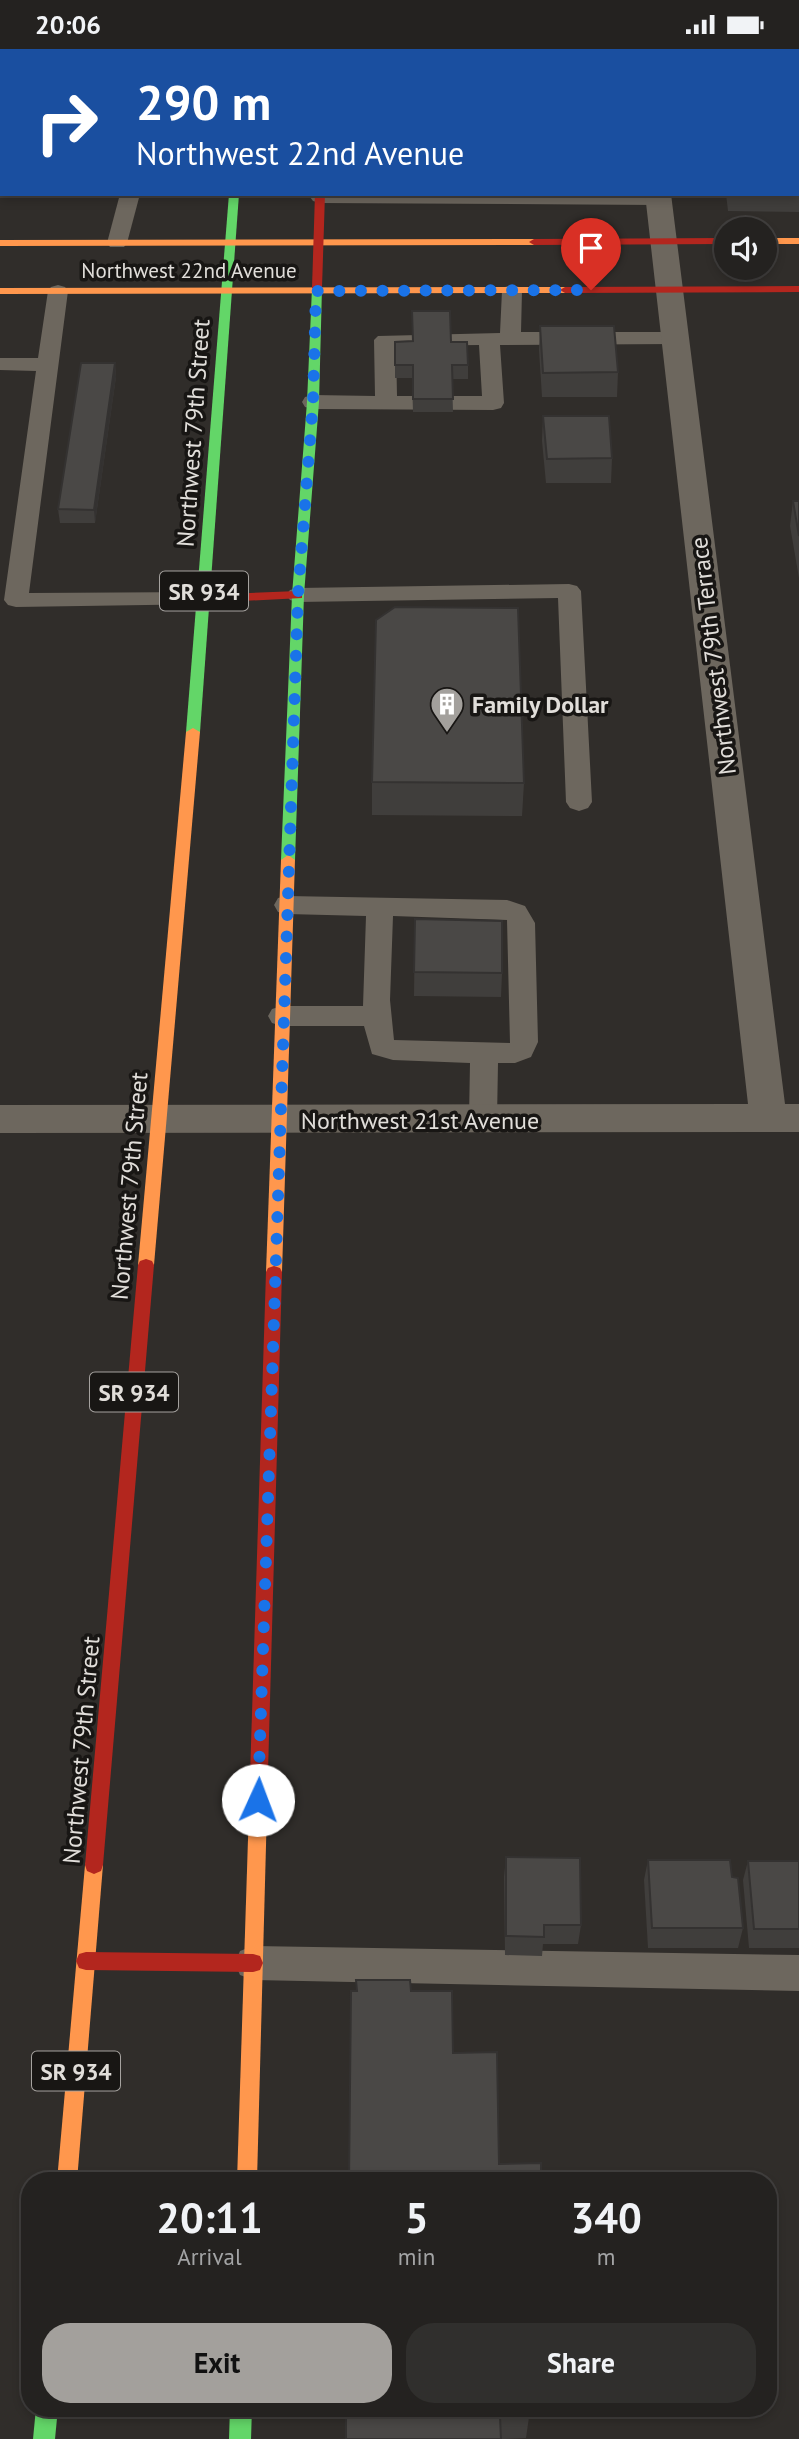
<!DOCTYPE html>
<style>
:root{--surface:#242220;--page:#302f2d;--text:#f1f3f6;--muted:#a3a4a5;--line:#413f3e;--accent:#a3a09c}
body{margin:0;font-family:"PT Sans",sans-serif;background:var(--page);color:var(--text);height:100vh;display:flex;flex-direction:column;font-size:26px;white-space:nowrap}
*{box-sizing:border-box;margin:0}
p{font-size:23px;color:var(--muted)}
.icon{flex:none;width:38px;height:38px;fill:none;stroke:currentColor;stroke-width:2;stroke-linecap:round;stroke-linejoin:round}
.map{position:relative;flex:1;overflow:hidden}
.panel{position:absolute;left:21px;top:2123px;width:756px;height:245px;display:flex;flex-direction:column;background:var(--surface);border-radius:28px;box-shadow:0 4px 10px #0003,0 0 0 2px var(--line)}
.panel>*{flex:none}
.top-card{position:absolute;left:0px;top:0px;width:800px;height:147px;box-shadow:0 4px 10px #0003,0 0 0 2px var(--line);background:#1a4fa0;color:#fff;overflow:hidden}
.tools{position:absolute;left:714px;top:168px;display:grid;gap:14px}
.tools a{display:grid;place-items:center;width:63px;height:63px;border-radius:50%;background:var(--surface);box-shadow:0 4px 10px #0003,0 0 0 2px var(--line);font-size:35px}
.pin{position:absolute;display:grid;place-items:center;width:60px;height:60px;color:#fff;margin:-72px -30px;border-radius:50% 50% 50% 0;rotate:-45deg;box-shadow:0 0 7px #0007}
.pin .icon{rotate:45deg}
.me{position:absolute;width:77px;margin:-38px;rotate:2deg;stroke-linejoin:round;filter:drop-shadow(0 0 5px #0008)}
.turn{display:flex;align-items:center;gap:24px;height:147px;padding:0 21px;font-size:32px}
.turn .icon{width:91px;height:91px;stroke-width:2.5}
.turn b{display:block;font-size:49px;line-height:60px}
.eta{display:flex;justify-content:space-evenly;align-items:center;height:119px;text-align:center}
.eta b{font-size:42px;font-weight:700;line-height:49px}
.cta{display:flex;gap:14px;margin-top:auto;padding:14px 21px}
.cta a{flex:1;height:80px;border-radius:28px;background:var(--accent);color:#111;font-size:28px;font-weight:700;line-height:80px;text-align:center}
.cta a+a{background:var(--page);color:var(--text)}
.status{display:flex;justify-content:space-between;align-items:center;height:49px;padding:0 35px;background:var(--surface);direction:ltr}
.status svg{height:19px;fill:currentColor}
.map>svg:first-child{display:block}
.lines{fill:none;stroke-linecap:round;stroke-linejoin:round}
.lane{fill:#6d675e;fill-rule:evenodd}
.street{fill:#6d675e;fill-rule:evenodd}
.fast{fill:#63d668;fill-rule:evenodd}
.slow{fill:#ff974d;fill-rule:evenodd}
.jam{fill:#b3261e;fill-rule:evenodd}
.wall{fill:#403e3c}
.shaded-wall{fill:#343231}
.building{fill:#4a4846;stroke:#343231;stroke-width:2}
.route{stroke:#1a73e8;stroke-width:12;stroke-dasharray:0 21.6}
.labels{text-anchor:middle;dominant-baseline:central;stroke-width:7;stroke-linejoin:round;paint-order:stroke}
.far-street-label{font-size:21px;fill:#e1deda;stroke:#181614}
.shield{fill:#181614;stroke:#a5a29f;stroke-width:2}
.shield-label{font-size:23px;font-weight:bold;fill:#e1deda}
.street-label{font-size:24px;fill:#e1deda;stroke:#181614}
.poi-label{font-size:24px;font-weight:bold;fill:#e1deda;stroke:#181614;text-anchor:start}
</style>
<div class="status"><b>20:06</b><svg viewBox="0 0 49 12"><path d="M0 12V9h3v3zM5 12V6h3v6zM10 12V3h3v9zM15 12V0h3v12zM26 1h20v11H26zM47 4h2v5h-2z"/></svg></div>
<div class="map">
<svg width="799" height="2390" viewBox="0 0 799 2390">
<rect width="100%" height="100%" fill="#302d2a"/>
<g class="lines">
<g class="lane">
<rect x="377" y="0" width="18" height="2"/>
<polygon points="120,145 140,145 127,194 124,198 110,198 107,194"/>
<polygon points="312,145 663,145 668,150 665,154 658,156 320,154 313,152 310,148"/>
<polygon points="58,236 65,238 68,242 29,544 204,543 212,545 216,550 212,555 16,558 8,556 4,551 36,322 0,321 0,309 38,309 48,242 51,238"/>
<path d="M512,236L519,238L522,242L521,283H675L682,285L686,289L682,293L675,295L500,296L504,354L501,359L493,361L313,360L305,358L302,353L305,348L313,346L375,347L374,291L378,287L500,284L502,242L505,238ZM479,296L482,347H397L396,297Z"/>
<polygon points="569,535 577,537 581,542 592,753 588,759 579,762 570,759 566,753 558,549 298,553 290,551 286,546 290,541 298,539"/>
<path d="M287,847L507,851L525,857L535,874L538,993L531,1008L515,1014H498L497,1070L493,1078L483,1081L473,1078L469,1070L470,1014L393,1011L372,1005L364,977H282L272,974L268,967L272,960L282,957H363L366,867L287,865L278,863L274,856L278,849ZM393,867L507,871L510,994L394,991L390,951Z"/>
<polygon points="253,1897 799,1906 799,1942 253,1931 240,1926 235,1914 240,1902"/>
</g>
<g class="street">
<polygon points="630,0 654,0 655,2 631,2"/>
<polygon points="645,145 671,145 785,1055 799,1055 799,1083 0,1084 0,1056 748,1055"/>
</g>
<g class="fast">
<rect x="243" y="0" width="10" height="2"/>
<polygon points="229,145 239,145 200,683 193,687 186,683"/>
<polygon points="317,236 322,239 319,353 304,546 295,811 288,816 281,811 292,546 307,353 312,239"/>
<polygon points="36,2359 58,2359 55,2390 33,2390"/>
<polygon points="230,2359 252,2359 251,2390 229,2390"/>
</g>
<g class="slow">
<rect x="765" y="189" width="34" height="6"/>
<polygon points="0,191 534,190 539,193 534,196 0,197"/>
<polygon points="0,239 565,238 570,241 565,244 0,245"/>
<polygon points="193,679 200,683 154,1216 152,1220 140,1220 138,1216 186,683"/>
<polygon points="288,806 295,811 282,1223 280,1227 268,1227 266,1223 281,811"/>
<polygon points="258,1750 265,1753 267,1759 257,2132 237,2132 249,1759 251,1753"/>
<polygon points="94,1807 101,1810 103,1816 77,2132 57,2132 85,1816 87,1810"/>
</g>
<g class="jam">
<rect x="320" y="0" width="10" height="2"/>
<polygon points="315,145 325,145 322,239 317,242 312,239"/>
<polygon points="726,189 726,195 534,196 529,193 534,190"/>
<polygon points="799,237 799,243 565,244 560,241 565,238"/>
<polygon points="298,542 302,543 302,549 204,554 198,550 204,546"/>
<polygon points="146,1210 152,1212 154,1216 103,1816 101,1822 94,1825 87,1822 85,1816 138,1216 140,1212"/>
<polygon points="274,1217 280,1219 282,1223 267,1759 265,1765 258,1768 251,1765 249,1759 266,1223 268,1219"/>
<polygon points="86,1903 253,1905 260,1907 263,1914 260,1921 253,1923 86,1921 79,1919 76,1912 79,1905"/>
</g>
</g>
<g class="wall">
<polygon points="2,21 2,63 0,63 0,24"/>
<polygon points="798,84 799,84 799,163 728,162 726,145 798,145"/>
<polygon points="540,277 618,323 617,348 542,348 539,301"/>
<polygon points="395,293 451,293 468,316 468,330 452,330 453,363 413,363 412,329 395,329"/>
<polygon points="115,314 116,328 95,474 60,474 58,460"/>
<polygon points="543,367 612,409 611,434 546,434 542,392"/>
<polygon points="793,452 799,452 799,529 790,477"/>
<polygon points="372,733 524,734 522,767 372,766"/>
<polygon points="415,870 502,924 501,948 414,947"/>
<polygon points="506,1808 581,1876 578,1895 543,1895 542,1907 505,1906 504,1828"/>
<polygon points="648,1811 732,1828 743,1879 738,1899 648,1899 644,1831"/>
<polygon points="748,1812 799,1812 799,1899 749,1899 743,1831"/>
<polygon points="346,2359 529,2368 526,2389 501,2390"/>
</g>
<polygon class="shaded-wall" points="115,314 116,328 95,474 94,461"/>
<g class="building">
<polygon points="2,21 2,51 0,50 0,24"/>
<rect x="798" y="84" width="1" height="47"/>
<polygon points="412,262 450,262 451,293 467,293 468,316 452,316 453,350 413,350 413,316 395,316 395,293 413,292"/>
<polygon points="540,277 614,277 618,323 543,324"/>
<polygon points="81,314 115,314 94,461 58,460"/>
<polygon points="543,367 609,367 612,409 547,410"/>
<polygon points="793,452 799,452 799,487"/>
<polygon points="395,558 518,559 524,734 372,733 376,571"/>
<polygon points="415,870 502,872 502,924 414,923"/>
<polygon points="506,1808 580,1809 581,1876 544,1876 544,1888 506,1887"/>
<polygon points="648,1811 730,1811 732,1828 738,1829 743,1879 652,1879"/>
<polygon points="748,1812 799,1812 799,1880 754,1880"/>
<polygon points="356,1931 410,1931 411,1942 452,1942 453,2004 497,2003 499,2115 541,2114 541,2132 349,2132 351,1942 357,1942"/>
<polygon points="346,2359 529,2359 529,2368 500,2368 501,2390 346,2390"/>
</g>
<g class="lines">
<polyline class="route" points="258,1751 298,546 313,353 316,242 591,241"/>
</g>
<defs>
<symbol id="building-pin" viewBox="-11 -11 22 30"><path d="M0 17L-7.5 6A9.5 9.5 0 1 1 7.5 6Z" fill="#a3a09c" stroke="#181614"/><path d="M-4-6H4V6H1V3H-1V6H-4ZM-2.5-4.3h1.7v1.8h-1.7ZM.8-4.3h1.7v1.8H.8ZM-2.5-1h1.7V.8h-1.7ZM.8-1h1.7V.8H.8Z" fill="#fff"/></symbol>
</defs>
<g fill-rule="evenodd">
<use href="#building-pin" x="428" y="636" width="38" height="52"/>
</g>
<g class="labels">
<g class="far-street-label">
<text x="189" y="221">Northwest 22nd Avenue</text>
</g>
<g class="shield">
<rect x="160" y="522.5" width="88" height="39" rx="5"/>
<rect x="90" y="1323.5" width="88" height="39" rx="5"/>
<rect x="32" y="2002.5" width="88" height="39" rx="5"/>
</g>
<g class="shield-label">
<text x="204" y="542">SR 934</text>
<text x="134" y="1343">SR 934</text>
<text x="76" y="2022">SR 934</text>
</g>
<g class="street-label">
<text transform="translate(193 384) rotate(-86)">Northwest 79th Street</text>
<text transform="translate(713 607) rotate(-97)">Northwest 79th Terrace</text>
<text x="420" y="1071">Northwest 21st Avenue</text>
<text transform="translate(129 1137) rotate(-85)">Northwest 79th Street</text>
<text transform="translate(81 1701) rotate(-85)">Northwest 79th Street</text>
</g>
<g class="poi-label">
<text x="472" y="655">Family Dollar</text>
</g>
</g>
</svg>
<div class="tools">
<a><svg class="icon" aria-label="sound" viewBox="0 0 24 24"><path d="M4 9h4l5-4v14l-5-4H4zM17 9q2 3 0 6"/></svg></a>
</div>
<div class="pin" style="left:591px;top:241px;background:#d93025"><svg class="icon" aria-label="arrive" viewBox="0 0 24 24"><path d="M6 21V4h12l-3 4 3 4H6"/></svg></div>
<svg class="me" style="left:258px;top:1751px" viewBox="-20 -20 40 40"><circle r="19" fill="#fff"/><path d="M0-13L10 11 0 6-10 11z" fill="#1a73e8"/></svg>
<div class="top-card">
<div class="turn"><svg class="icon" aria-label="right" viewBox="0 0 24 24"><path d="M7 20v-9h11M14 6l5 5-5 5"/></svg><div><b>290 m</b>Northwest 22nd Avenue</div></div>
</div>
<section class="panel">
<div class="eta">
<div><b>20:11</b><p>Arrival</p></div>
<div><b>5</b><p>min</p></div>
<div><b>340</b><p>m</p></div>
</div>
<div class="cta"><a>Exit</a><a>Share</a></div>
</section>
</div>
